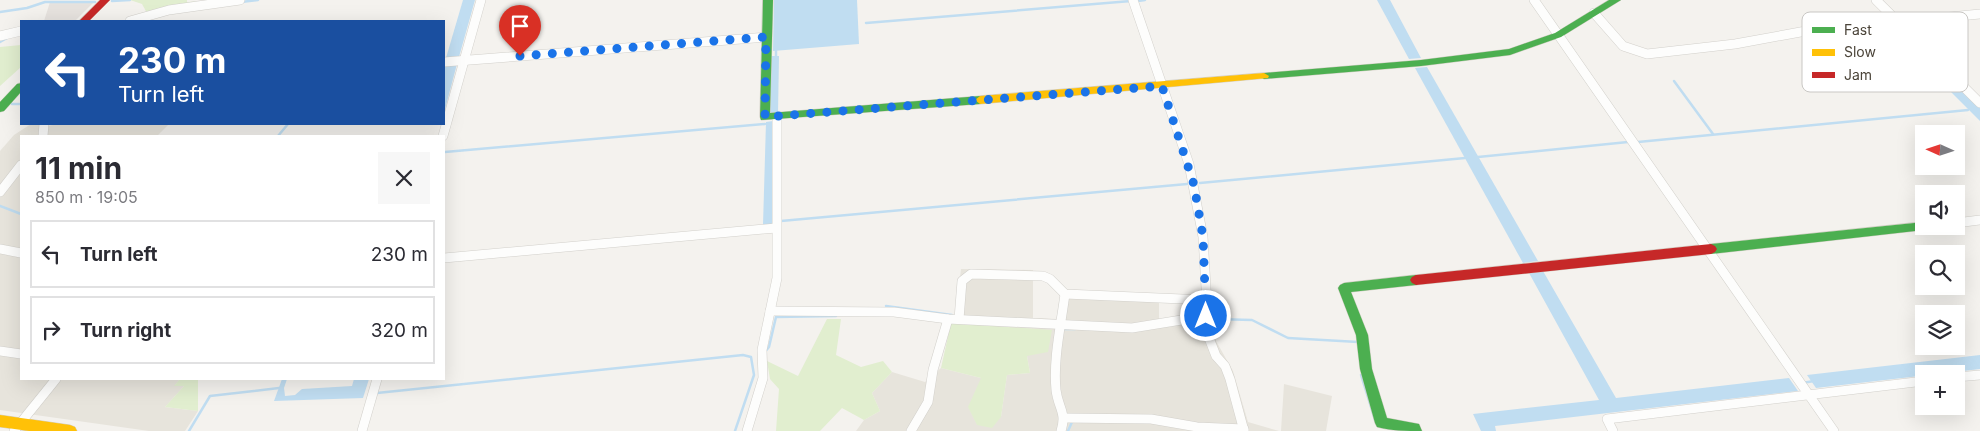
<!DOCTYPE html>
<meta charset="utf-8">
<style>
:root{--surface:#fff;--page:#f7f7f7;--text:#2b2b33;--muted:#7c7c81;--line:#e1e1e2}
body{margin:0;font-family:Inter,sans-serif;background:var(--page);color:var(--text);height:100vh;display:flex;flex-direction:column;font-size:19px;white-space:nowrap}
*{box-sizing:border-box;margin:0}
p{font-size:16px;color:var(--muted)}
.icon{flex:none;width:28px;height:28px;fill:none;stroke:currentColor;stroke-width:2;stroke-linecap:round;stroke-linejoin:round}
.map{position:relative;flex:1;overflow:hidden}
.panel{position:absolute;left:20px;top:135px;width:425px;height:245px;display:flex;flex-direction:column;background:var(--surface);border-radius:0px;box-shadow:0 5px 20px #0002}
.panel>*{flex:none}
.top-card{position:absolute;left:20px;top:20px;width:425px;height:105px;border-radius:0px;box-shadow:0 5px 20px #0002;background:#1a4fa0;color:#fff;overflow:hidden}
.needle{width:32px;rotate:273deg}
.fabs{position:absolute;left:1915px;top:125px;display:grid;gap:10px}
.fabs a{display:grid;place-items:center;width:50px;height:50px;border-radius:0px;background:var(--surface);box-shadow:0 5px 20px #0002;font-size:25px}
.pin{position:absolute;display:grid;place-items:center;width:42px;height:42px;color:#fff;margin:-51px -21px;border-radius:50% 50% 50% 0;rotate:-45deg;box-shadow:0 0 5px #0007}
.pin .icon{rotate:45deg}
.me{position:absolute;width:55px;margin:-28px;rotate:0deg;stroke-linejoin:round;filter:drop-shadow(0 0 4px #0008)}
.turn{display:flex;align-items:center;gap:18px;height:105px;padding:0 15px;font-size:22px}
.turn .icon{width:65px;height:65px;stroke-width:2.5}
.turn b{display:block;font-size:35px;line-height:42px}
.round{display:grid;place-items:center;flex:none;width:52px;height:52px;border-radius:0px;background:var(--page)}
.summary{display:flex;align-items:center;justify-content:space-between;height:85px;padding:0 15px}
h1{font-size:30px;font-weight:700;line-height:38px}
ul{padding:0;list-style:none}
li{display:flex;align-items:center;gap:15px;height:68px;margin:0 10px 8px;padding:0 5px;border:2px solid var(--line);border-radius:0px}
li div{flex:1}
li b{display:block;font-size:19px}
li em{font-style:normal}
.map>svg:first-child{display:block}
.residential{fill:#e7e4dc}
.industrial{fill:#e6e2de}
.green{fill:#e1eecf}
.water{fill:#c0ddf1}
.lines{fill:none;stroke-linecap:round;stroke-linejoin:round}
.stream{stroke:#c0ddf1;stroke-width:2.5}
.street-casing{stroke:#d2d0cb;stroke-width:10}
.fast-casing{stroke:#d3cfc5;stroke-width:1}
.slow-casing{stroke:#d3cfc5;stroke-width:1}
.jam-casing{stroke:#d3cfc5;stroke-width:1}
.street{stroke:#fdfdfc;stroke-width:9}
.fast{fill:#4caf50;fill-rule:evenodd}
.slow{fill:#ffc107;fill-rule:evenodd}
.jam{fill:#c62828;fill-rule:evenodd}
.route{stroke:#1a73e8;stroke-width:9;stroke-dasharray:0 16.2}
.key{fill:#fff;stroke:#c9c7c4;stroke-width:1}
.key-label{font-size:14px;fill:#4b4439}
</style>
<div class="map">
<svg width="1980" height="431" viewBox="0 0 1980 431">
<rect width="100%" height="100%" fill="#f4f2ee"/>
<g class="residential">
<polygon points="31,124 49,124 48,126 58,124 169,124 157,136 21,136 21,379 180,379 175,385 184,386 165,407 198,411 185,431 149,431 0,410 0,151 14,135"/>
<polygon points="961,269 1033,270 1033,318 1057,319 1063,289 1159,295 1159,319 1212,315 1216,341 1233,371 1248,422 1279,431 856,431 864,420 880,411 872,393 892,372 925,382 941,368 981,378 1001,417 1007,375 1030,373 1027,356 951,323 956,312"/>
<polygon points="1284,384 1332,396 1326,431 1281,431"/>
</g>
<polygon class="industrial" points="50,2 94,2 75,21 44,21"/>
<g class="green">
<polygon points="130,0 187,0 187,2 219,0 147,13 142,4"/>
<polygon points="21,45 21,67 0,86 0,47"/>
<polygon points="827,319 841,319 836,355 861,367 883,361 892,372 872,393 880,411 864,420 842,408 820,431 776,431 779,389 770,379 767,361 798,376"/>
<polygon points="951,323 1052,330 1048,352 1027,356 1030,373 1007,375 1001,417 992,428 977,425 968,407 981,378 941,368"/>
<polygon points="180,379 198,379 198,411 165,407 184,386 174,386"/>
</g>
<g class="water">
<polygon points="463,0 475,0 459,57 446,58"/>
<polygon points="774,0 857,0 859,44 773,51"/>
<polygon points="1377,0 1390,0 1421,58 1409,59"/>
<polygon points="1896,25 1980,108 1980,121 1885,26"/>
<polygon points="771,56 779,56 778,113 770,114"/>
<polygon points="457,64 444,113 444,66"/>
<polygon points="1427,67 1538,261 1523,263 1415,68"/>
<polygon points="773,121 772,224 763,225 766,122"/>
<polygon points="1543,271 1616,398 1789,378 1798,391 1495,426 1496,431 1481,431 1473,414 1599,400 1529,273"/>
<polygon points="1980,355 1980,369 1816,388 1807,375"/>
<polygon points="282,379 287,379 284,388 285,396 295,395 302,389 352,386 354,379 369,379 363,398 274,401"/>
</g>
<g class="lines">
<g class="stream">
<polyline points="112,1 130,0"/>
<polyline points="1138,1 1145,0"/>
<polyline points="241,2 258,0"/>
<polyline points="0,12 27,8 45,2 95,2"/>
<polyline points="866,23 1131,1"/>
<polyline points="0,42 7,38"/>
<polyline points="776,50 776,59"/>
<polyline points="1674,81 1713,134"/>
<polyline points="12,104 21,104"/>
<polyline points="278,136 288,124"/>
<polyline points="1638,142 1968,110"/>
<polyline points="445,152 765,124"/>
<polyline points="1478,157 1628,142"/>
<polyline points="1200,183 1465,158"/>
<polyline points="0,206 21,214"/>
<polyline points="781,221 1187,184"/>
<polyline points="886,306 952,315"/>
<polyline points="1214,319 1252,320 1288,338 1358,342"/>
<polyline points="1064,329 1075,329"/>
<polyline points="764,353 769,347 776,317 836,316"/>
<polyline points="1361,375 1375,420"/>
<polyline points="1802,383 1814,381"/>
<polyline points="377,393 743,355 751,357 754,375 735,431"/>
<polyline points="189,431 210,396 279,388"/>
<polyline points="1068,431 1072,422"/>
</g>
<defs>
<g id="street">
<polyline points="1133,0 1189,164 1203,237 1209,338 1216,356 1225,366 1230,379 1244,431"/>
<polyline points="1534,0 1834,431"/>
<polyline points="1876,0 1980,103"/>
<polyline points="1594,13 1623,46 1647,54 1735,44 1806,31 1980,14"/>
<polyline points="130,21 169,10 240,0"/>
<polyline points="0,36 21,31"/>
<polyline points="444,62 766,37"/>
<polyline points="43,136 44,124"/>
<polyline points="443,136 481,0"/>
<polyline points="0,192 21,165"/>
<polyline points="1956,223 1980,220"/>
<polyline points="0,249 21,253"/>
<polyline points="444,258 776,228"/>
<polyline points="770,311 894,312 948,319 1132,328 1206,316"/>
<polyline points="959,319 962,281 971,274 1043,276 1050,279 1065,294 1206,300"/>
<polyline points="0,351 21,354"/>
<polyline points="1956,377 1980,375"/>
<polyline points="1065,418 1151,419 1197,427 1244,429"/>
<polyline points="14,431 56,379"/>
<polyline points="362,431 377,379"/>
<polyline points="747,431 763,378 762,350 777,278 777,117"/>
<polyline points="911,431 928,402 933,370 948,319"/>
<path d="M1061,431C1067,412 1058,408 1056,390C1053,359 1061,325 1065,294"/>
<polyline points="1613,431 1607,419 1924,381"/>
</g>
<g id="fast">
<polygon points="763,0 773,0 770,113 980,96 985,100 980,104 761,120 760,117"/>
<polygon points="1609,0 1621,0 1561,37 1510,55 1421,66 1264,79 1259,76 1264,73 1421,60 1509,49 1555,33"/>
<polygon points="21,83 21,92 4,111 0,112 0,102 17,84"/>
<polygon points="1924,222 1924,226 1930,226 1924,230 1711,254 1707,252 1705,249 1707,246 1711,244"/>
<path d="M1416,275L1420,277L1422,280L1420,283L1416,285L1351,292L1368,335L1372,369L1387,418L1419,424L1422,431C1407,431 1391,431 1377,427L1375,423L1360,369L1356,335L1338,288L1340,285L1344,283Z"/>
</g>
<g id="slow">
<polygon points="1264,73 1269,76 1268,78 980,104 975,100 980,96"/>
<polygon points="0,415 70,425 75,427 77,431 29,431 0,427"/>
</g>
<g id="jam">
<polygon points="100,0 110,0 89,21 79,21"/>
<polygon points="1711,244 1715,246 1717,249 1715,252 1711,254 1416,285 1412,283 1410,280 1412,277 1416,275"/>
</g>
</defs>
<use href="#street" class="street-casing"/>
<use href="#fast" class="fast-casing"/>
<use href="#slow" class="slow-casing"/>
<use href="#jam" class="jam-casing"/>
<use href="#street" class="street"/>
<use href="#fast" class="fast"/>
<use href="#slow" class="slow"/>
<use href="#jam" class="jam"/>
</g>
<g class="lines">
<polyline class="route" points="520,56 766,37 765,117 1162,86 1194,185 1203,237 1206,316"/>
</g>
<rect x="1802" y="12" width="166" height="80" rx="8" class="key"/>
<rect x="1812" y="27" width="23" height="6" fill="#4caf50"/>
<rect x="1812" y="49" width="23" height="7" fill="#ffc107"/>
<rect x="1812" y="72" width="23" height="6" fill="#c62828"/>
<g class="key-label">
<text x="1844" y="35">Fast</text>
<text x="1844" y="57">Slow</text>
<text x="1844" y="80">Jam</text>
</g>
</svg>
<div class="fabs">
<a><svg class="needle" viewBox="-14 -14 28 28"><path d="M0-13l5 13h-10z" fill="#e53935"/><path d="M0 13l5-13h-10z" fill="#7c7c81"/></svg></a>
<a><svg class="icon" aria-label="sound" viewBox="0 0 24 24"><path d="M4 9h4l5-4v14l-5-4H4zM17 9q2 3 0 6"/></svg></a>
<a><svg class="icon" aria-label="search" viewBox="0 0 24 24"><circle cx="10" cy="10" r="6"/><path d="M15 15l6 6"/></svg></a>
<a><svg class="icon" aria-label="layers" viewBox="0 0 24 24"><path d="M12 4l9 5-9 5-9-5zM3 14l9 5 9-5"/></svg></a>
<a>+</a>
</div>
<div class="pin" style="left:520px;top:56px;background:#d93025"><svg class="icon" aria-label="arrive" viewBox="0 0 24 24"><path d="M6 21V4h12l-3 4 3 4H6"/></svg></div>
<svg class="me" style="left:1206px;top:316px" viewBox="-20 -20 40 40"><circle r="17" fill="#1a73e8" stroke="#fff" stroke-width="3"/><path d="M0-11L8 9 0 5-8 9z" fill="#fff"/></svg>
<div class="top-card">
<div class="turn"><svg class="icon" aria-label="left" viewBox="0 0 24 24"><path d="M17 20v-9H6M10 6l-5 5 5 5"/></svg><div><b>230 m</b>Turn left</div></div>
</div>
<section class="panel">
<div class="summary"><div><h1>11 min</h1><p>850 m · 19:05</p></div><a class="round"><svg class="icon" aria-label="close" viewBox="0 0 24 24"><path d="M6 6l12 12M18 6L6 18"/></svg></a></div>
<ul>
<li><svg class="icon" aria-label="left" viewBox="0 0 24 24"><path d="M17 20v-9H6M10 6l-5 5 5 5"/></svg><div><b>Turn left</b></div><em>230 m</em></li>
<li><svg class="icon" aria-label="right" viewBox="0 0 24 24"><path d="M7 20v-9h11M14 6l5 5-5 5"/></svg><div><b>Turn right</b></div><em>320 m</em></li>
</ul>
</section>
</div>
